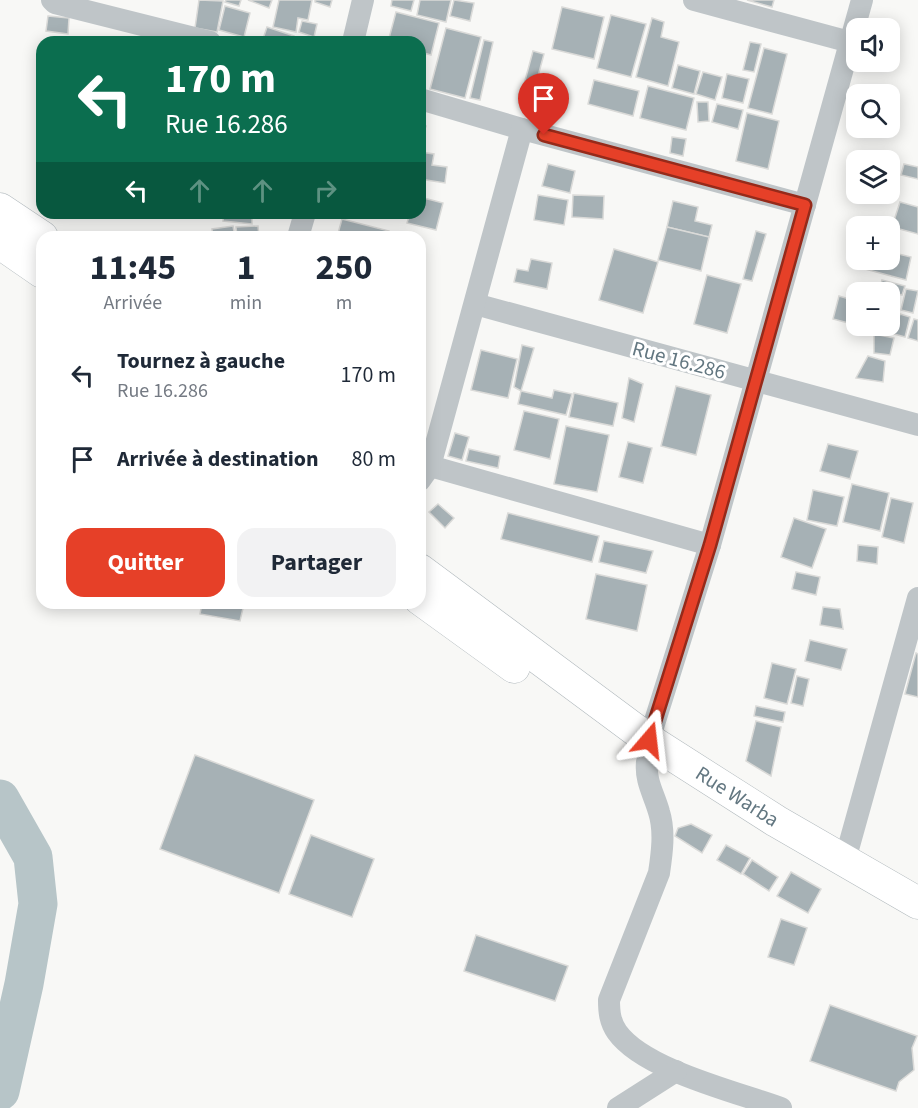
<!DOCTYPE html>
<html lang="fr">
<meta charset="utf-8">
<style>
:root{--surface:#fff;--page:#f2f2f3;--text:#1f2937;--muted:#747a83;--accent:#e64028}
body{margin:0;font-family:"Source Sans 3",sans-serif;background:var(--page);color:var(--text);height:100vh;display:flex;flex-direction:column;font-size:22px;white-space:nowrap}
*{box-sizing:border-box;margin:0}
p{font-size:20px;color:var(--muted)}
.icon{flex:none;width:33px;height:33px;fill:none;stroke:currentColor;stroke-width:2;stroke-linecap:round;stroke-linejoin:round}
.map{position:relative;flex:1;overflow:hidden}
.sheet{position:absolute;left:36px;top:231px;width:390px;height:378px;display:flex;flex-direction:column;background:var(--surface);border-radius:18px;box-shadow:0 3px 15px #0003}
.sheet>*{flex:none}
.banner{position:absolute;left:36px;top:36px;width:390px;height:183px;border-radius:18px;box-shadow:0 3px 15px #0003;background:#0b6e4f;color:#fff;overflow:hidden}
.controls{position:absolute;left:846px;top:18px;display:grid;gap:12px}
.controls a{display:grid;place-items:center;width:54px;height:54px;border-radius:12px;background:var(--surface);box-shadow:0 3px 15px #0003;font-size:30px}
.pin{position:absolute;display:grid;place-items:center;width:51px;height:51px;color:#fff;margin:-62px -26px;border-radius:50% 50% 50% 0;rotate:-45deg;box-shadow:0 0 6px #0007}
.pin .icon{rotate:45deg}
.me{position:absolute;width:66px;margin:-33px;rotate:17deg;stroke-linejoin:round;filter:drop-shadow(0 0 4px #0008)}
.turn{display:flex;align-items:center;gap:21px;height:126px;padding:0 30px;font-size:27px}
.turn .icon{width:78px;height:78px;stroke-width:2.5}
.turn b{display:block;font-size:42px;line-height:51px}
.lanes{display:flex;align-items:center;height:57px;padding:0 30px;background:#0003;justify-content:center;gap:30px;direction:ltr}
.lanes .off{opacity:.35}
.eta{display:flex;justify-content:space-evenly;align-items:center;height:102px;text-align:center}
.eta b{font-size:36px;font-weight:700;line-height:42px}
.primary-button{display:flex;gap:12px;margin-top:auto;padding:12px 30px}
.primary-button a{flex:1;height:69px;border-radius:18px;background:var(--accent);color:#fff;font-size:24px;font-weight:700;line-height:69px;text-align:center}
.primary-button a+a{background:var(--page);color:var(--text)}
ul{padding:0;list-style:none}
li{display:flex;align-items:center;gap:18px;height:84px;padding:0 30px}
li div{flex:1}
li b{display:block;font-size:22px}
li em{font-style:normal}
.map>svg:first-child{display:block}
.lines{fill:none;stroke-linecap:round;stroke-linejoin:round}
.river{stroke:#b7c5c8;stroke-width:39}
.building{fill:#a6b1b5;stroke:#dadad8;stroke-width:1.5}
.secondary-casing{stroke:#b1b9bd;stroke-width:33}
.street{stroke:#bfc5c8;stroke-width:22}
.secondary{stroke:#fff;stroke-width:32}
.route-casing{stroke:#962a1a;stroke-width:15}
.route{stroke:#e64028;stroke-width:10}
.labels{text-anchor:middle;dominant-baseline:central;stroke-width:6;stroke-linejoin:round;paint-order:stroke}
.street-label{font-size:21px;fill:#637781;stroke:#fff}
</style>
<div class="map">
<svg width="918" height="1108" viewBox="0 0 918 1108">
<rect width="100%" height="100%" fill="#f8f8f6"/>
<g class="lines">
<polyline class="river" points="0,799 33,857 38,904 24,984 0,1091"/>
</g>
<g class="building">
<polygon points="199,0 223,1 217,32 195,28"/>
<polygon points="226,0 241,0 239,6 225,2"/>
<polygon points="248,0 272,0 269,8"/>
<polygon points="279,0 312,0 308,20 298,18 296,32 273,27"/>
<polygon points="315,0 332,0 330,7 315,2"/>
<polygon points="392,0 414,0 411,11 391,6"/>
<polygon points="420,0 451,0 446,22 417,15"/>
<polygon points="454,0 474,3 470,21 450,16"/>
<polygon points="747,0 774,0 772,7"/>
<polygon points="225,6 250,13 244,37 219,30"/>
<polygon points="562,7 604,17 594,59 552,49"/>
<polygon points="396,12 439,23 431,55 420,52 420,42 388,42"/>
<polygon points="611,15 646,24 631,77 597,68"/>
<polygon points="48,16 69,18 68,34 46,31"/>
<polygon points="652,18 664,22 661,37 679,42 668,86 636,77"/>
<polygon points="302,21 317,24 314,37 299,32"/>
<polygon points="267,27 294,36 292,42 272,42 263,39"/>
<polygon points="446,28 481,37 465,98 430,89"/>
<polygon points="484,40 493,42 480,100 470,98"/>
<polygon points="750,42 761,44 754,72 743,70"/>
<polygon points="764,48 787,54 772,114 748,108"/>
<polygon points="533,51 544,54 534,91 523,88"/>
<polygon points="678,65 700,71 694,94 672,88"/>
<polygon points="420,72 425,74 421,85 420,84"/>
<polygon points="703,72 722,77 715,100 696,94"/>
<polygon points="727,74 749,79 743,103 722,98"/>
<polygon points="594,80 639,91 633,116 588,104"/>
<polygon points="648,86 694,98 686,130 640,118"/>
<polygon points="697,102 708,102 709,121 698,122"/>
<polygon points="717,104 743,110 738,129 712,122"/>
<polygon points="747,113 779,121 768,169 736,161"/>
<polygon points="420,124 426,126 422,138 420,138"/>
<polygon points="672,137 686,139 683,156 670,153"/>
<polygon points="420,152 434,154 432,165 447,167 445,183 420,179"/>
<polygon points="548,164 575,171 570,193 542,186"/>
<polygon points="904,164 918,167 918,179 901,175"/>
<polygon points="538,195 568,200 564,225 534,220"/>
<polygon points="573,195 604,196 603,219 572,217"/>
<polygon points="420,197 443,203 436,230 407,223 410,213 420,213"/>
<polygon points="673,201 698,207 695,221 712,225 709,237 667,227"/>
<polygon points="900,202 918,207 918,234 892,227"/>
<polygon points="224,213 252,213 252,224 223,221"/>
<polygon points="342,219 389,231 388,237 337,237"/>
<polygon points="233,226 235,237 213,237 212,229"/>
<polygon points="258,226 259,237 237,237 236,227"/>
<polygon points="667,227 709,237 701,271 658,260"/>
<polygon points="756,231 766,234 752,281 743,279"/>
<polygon points="614,249 658,262 643,313 599,300"/>
<polygon points="890,252 911,257 906,280 865,269 868,260 890,260"/>
<polygon points="531,259 552,263 547,289 514,282 517,269 528,271"/>
<polygon points="707,275 741,284 727,333 694,324"/>
<polygon points="882,280 905,286 902,295 880,289"/>
<polygon points="906,289 918,291 913,313 901,310"/>
<polygon points="839,296 856,301 856,325 833,319"/>
<polygon points="890,310 896,312 890,334 857,326 890,326"/>
<polygon points="900,314 910,317 905,337 894,334"/>
<polygon points="914,319 918,320 918,341 908,338"/>
<polygon points="874,334 894,338 890,355 874,353"/>
<polygon points="522,345 534,348 521,391 514,387"/>
<polygon points="481,350 517,359 508,398 471,390"/>
<polygon points="868,356 885,361 883,382 856,378"/>
<polygon points="629,378 643,384 634,422 622,418"/>
<polygon points="676,386 711,395 696,455 661,446"/>
<polygon points="554,390 572,394 566,415 518,404 521,391 552,398"/>
<polygon points="574,393 618,403 613,426 569,417"/>
<polygon points="524,411 559,419 550,459 514,450"/>
<polygon points="566,426 609,435 597,492 554,484"/>
<polygon points="455,433 469,437 462,460 448,456"/>
<polygon points="628,442 652,448 643,483 619,477"/>
<polygon points="828,444 858,451 850,479 820,471"/>
<polygon points="469,449 500,456 498,468 466,461"/>
<polygon points="852,484 889,493 880,531 843,522"/>
<polygon points="813,490 844,497 837,526 807,520"/>
<polygon points="891,498 913,503 904,543 882,537"/>
<polygon points="438,504 454,518 445,528 429,512"/>
<polygon points="508,513 599,536 592,562 501,539"/>
<polygon points="794,518 826,529 812,568 781,557"/>
<polygon points="604,541 653,551 646,573 599,562"/>
<polygon points="858,545 878,547 877,564 857,561"/>
<polygon points="796,572 820,577 816,595 792,589"/>
<polygon points="596,574 647,585 637,631 586,619"/>
<polygon points="202,603 244,604 240,621 200,614"/>
<polygon points="823,607 840,609 843,629 820,625"/>
<polygon points="810,640 847,649 841,670 805,661"/>
<polygon points="916,653 918,654 918,697 905,694"/>
<polygon points="772,663 796,669 787,704 764,698"/>
<polygon points="797,676 809,679 803,706 791,703"/>
<polygon points="756,706 785,712 783,722 754,716"/>
<polygon points="756,721 781,727 771,776 746,761"/>
<polygon points="195,755 314,800 279,893 160,849"/>
<polygon points="691,824 712,835 702,853 675,836 678,828"/>
<polygon points="311,835 374,859 352,917 289,894"/>
<polygon points="726,845 750,858 741,874 717,860"/>
<polygon points="752,860 778,877 769,891 743,874"/>
<polygon points="791,872 821,889 808,913 777,896"/>
<polygon points="781,919 807,928 794,965 768,957"/>
<polygon points="476,935 568,966 555,1001 464,971"/>
<polygon points="830,1005 917,1036 912,1048 914,1070 899,1082 896,1091 810,1061"/>
</g>
<g class="lines">
<defs>
<g id="secondary">
<polyline points="0,209 42,237"/>
<polyline points="0,243 42,272"/>
<path id="s1" d="M420,570L649,740L776,821L918,903"/>
<polyline points="420,599 514,667"/>
</g>
</defs>
<use href="#secondary" class="secondary-casing"/>
<g class="street">
<polyline points="52,0 55,3 210,42"/>
<polyline points="694,0 850,42"/>
<polyline points="353,42 363,0"/>
<polyline points="420,99 522,129 805,205"/>
<polyline points="298,237 305,213"/>
<polyline points="475,304 918,425"/>
<polyline points="430,466 710,545"/>
<polyline points="420,480 430,466 522,129"/>
<polyline points="649,740 710,545 862,0"/>
<path d="M647,762C645,781 654,794 659,812C665,831 662,853 659,873L609,1000C609,1012 610,1022 617,1032C644,1070 737,1092 781,1108"/>
<polyline points="845,860 918,598"/>
<polyline points="618,1108 676,1071"/>
</g>
<use href="#secondary" class="secondary"/>
</g>
<g class="lines">
<defs>
<polyline id="route" points="544,135 805,205 710,545 649,740"/>
</defs>
<use href="#route" class="route-casing"/>
<use href="#route" class="route"/>
</g>
<g class="labels">
<g class="street-label">
<text transform="translate(679 360) rotate(15)">Rue 16.286</text>
<text stroke="none"><textPath href="#s1" startOffset="390">Rue Warba</textPath></text>
</g>
</g>
</svg>
<div class="controls">
<a><svg class="icon" aria-label="sound" viewBox="0 0 24 24"><path d="M4 9h4l5-4v14l-5-4H4zM17 9q2 3 0 6"/></svg></a>
<a><svg class="icon" aria-label="search" viewBox="0 0 24 24"><circle cx="10" cy="10" r="6"/><path d="M15 15l6 6"/></svg></a>
<a><svg class="icon" aria-label="layers" viewBox="0 0 24 24"><path d="M12 4l9 5-9 5-9-5zM3 14l9 5 9-5"/></svg></a>
<a>+</a>
<a>−</a>
</div>
<div class="pin" style="left:544px;top:135px;background:#d93025"><svg class="icon" aria-label="arrive" viewBox="0 0 24 24"><path d="M6 21V4h12l-3 4 3 4H6"/></svg></div>
<svg class="me" style="left:649px;top:740px" viewBox="-20 -20 40 40"><path d="M0-17L14 15 0 8-14 15z" fill="#e64028" stroke="#fff" stroke-width="4"/></svg>
<div class="banner">
<div class="turn"><svg class="icon" aria-label="left" viewBox="0 0 24 24"><path d="M17 20v-9H6M10 6l-5 5 5 5"/></svg><div><b>170 m</b>Rue 16.286</div></div>
<div class="lanes"><svg class="icon" aria-label="left" viewBox="0 0 24 24"><path d="M17 20v-9H6M10 6l-5 5 5 5"/></svg><svg class="icon off" aria-label="ahead" viewBox="0 0 24 24"><path d="M12 20V5M6 11l6-6 6 6"/></svg><svg class="icon off" aria-label="ahead" viewBox="0 0 24 24"><path d="M12 20V5M6 11l6-6 6 6"/></svg><svg class="icon off" aria-label="right" viewBox="0 0 24 24"><path d="M7 20v-9h11M14 6l5 5-5 5"/></svg></div>
</div>
<section class="sheet">
<div class="eta">
<div><b>11:45</b><p>Arrivée</p></div>
<div><b>1</b><p>min</p></div>
<div><b>250</b><p>m</p></div>
</div>
<ul>
<li><svg class="icon" aria-label="left" viewBox="0 0 24 24"><path d="M17 20v-9H6M10 6l-5 5 5 5"/></svg><div><b>Tournez à gauche</b><p>Rue 16.286</p></div><em>170 m</em></li>
<li><svg class="icon" aria-label="arrive" viewBox="0 0 24 24"><path d="M6 21V4h12l-3 4 3 4H6"/></svg><div><b>Arrivée à destination</b></div><em>80 m</em></li>
</ul>
<div class="primary-button"><a>Quitter</a><a>Partager</a></div>
</section>
</div>
